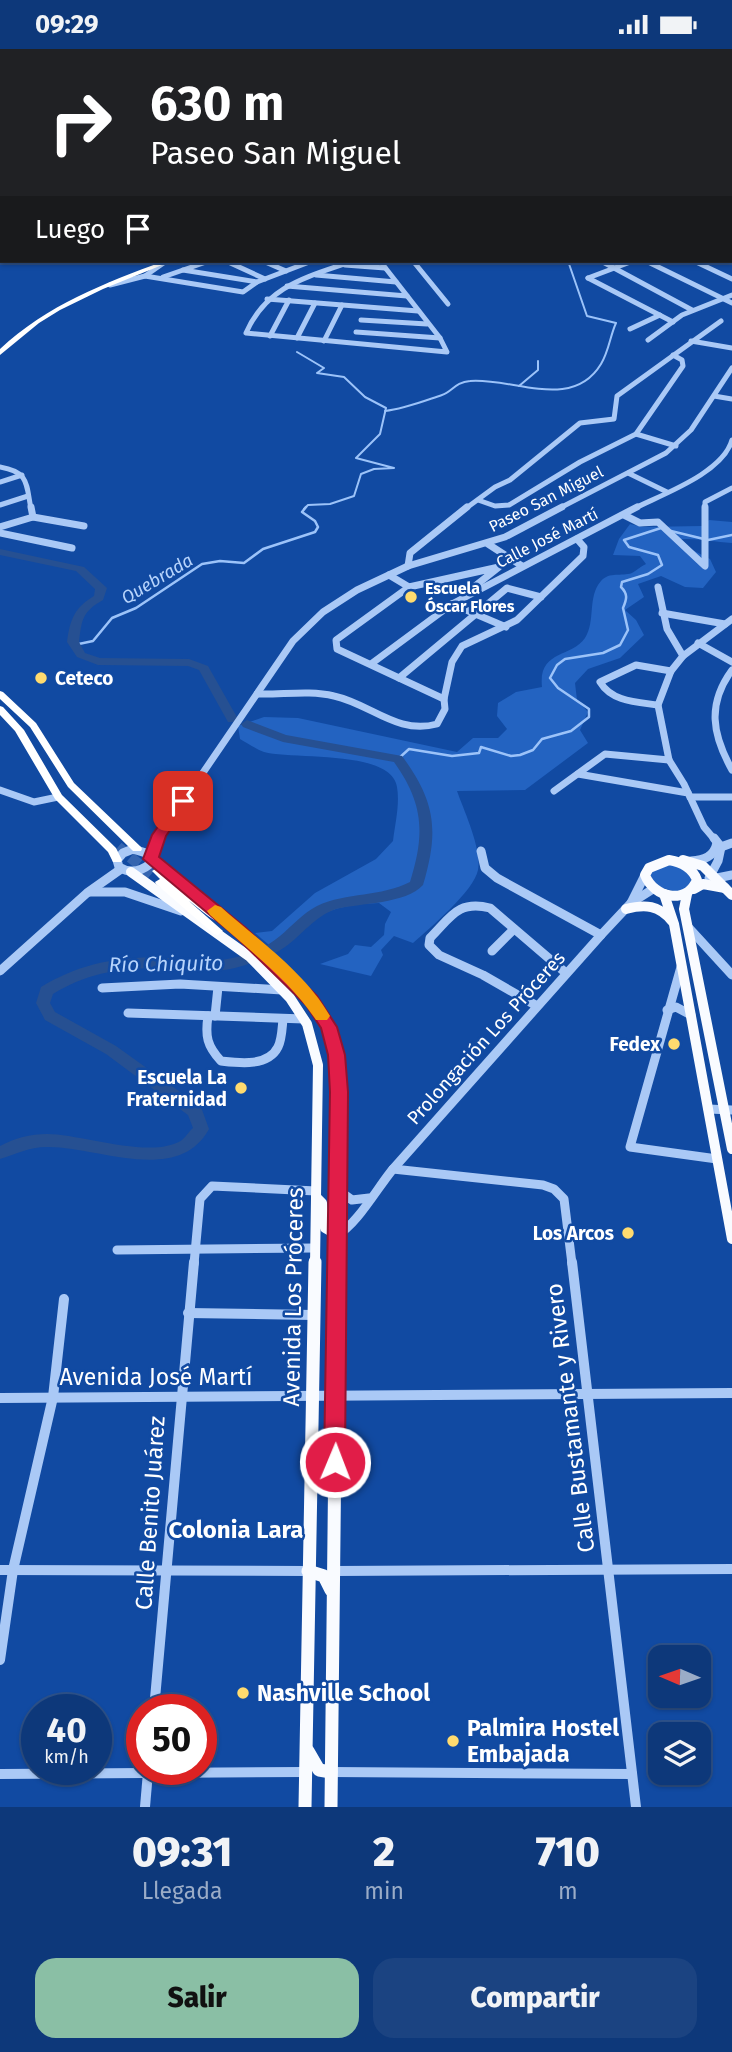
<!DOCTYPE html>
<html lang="es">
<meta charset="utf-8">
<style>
:root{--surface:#0d387a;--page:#1b4381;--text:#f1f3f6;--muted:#9aacc7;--line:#2d528b;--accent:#8abfa5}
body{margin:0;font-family:"Fira Sans",sans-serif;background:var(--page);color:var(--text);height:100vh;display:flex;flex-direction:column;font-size:26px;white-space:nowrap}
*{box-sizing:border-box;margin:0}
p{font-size:23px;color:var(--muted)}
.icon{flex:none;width:38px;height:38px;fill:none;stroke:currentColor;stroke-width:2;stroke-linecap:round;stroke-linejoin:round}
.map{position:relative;height:1758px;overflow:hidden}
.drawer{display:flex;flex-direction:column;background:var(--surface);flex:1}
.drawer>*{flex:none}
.banner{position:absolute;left:0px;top:0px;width:733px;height:214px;box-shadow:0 2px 5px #0004,0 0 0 2px var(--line);background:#202124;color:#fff;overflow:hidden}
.needle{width:46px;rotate:272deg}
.fabs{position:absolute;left:648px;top:1596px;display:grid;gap:14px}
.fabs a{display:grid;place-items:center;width:63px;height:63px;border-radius:14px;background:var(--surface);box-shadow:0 2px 5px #0004,0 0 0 2px var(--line);font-size:35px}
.speed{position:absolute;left:21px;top:1645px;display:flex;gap:14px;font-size:35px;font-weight:700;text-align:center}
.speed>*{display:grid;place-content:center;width:91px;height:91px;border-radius:50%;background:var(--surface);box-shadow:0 2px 5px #0004,0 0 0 2px var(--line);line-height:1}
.speed small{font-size:18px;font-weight:400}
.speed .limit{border:10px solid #d22;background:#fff;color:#111}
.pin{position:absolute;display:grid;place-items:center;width:60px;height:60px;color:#fff;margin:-30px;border-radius:14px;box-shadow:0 4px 10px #0006}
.me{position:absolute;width:77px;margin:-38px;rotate:1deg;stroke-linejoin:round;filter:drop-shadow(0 0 5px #0008)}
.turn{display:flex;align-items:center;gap:24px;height:147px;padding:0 35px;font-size:32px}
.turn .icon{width:91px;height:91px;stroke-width:2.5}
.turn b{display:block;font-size:49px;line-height:60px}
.then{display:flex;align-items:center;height:66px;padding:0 35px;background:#0003;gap:14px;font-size:26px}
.eta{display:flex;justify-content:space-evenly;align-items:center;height:119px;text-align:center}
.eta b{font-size:42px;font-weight:800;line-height:49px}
.primary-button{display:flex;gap:14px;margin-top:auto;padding:14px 35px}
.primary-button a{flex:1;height:80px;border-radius:21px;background:var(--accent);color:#111;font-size:28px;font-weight:800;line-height:80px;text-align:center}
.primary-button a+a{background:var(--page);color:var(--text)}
.status{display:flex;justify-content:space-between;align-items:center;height:49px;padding:0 35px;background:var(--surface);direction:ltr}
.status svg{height:19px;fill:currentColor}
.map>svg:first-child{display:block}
.green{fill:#2363c1}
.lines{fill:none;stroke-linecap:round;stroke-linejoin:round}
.stream-far1{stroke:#9cc3f9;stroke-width:2}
.stream{stroke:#9cc3f9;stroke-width:2.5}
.river{fill:#265092;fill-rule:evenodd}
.highway-tunnel{stroke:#3565b0;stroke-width:11;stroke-dasharray:11 5;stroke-linecap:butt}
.minor-far4{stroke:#aac9f6;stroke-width:4.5}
.minor-far3{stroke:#aac9f6;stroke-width:5}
.minor-far2{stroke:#aac9f6;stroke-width:7}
.minor-far1{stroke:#aac9f6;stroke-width:9}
.minor{stroke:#aac9f6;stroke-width:10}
.major-far1{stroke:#f9fbff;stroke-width:10}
.major{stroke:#f9fbff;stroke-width:13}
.highway{fill:#fff;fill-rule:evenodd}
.route{fill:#e11d48;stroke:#92132f;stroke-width:2}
.slow{fill:#f59e0b}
.poi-dot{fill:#ffdb6f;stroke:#114aa2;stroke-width:2.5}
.labels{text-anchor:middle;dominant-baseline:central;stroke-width:5;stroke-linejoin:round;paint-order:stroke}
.far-street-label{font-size:16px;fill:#fff;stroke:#114aa2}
.far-poi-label{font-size:16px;font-weight:bold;fill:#fff;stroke:#114aa2;text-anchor:start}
.far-water-label{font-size:18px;font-style:italic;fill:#b7d4fc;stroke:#114aa2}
.poi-label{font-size:19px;font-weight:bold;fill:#fff;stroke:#114aa2;text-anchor:end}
.street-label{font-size:19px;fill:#fff;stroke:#114aa2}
.water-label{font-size:21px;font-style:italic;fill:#b7d4fc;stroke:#114aa2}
.near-street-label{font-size:23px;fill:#fff;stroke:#114aa2}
.near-poi-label{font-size:23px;font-weight:bold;fill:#fff;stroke:#114aa2;text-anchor:start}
.near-neighbourhood-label{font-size:24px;font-weight:bold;fill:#fff;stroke:#114aa2}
</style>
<div class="status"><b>09:29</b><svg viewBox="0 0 49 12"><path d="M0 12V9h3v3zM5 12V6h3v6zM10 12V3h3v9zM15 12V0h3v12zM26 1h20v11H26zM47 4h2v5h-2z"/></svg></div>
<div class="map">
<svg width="732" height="1758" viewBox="0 0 732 1758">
<rect width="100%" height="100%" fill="#114aa2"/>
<g class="green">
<path d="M709,471L732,473V494C711,493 694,488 673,491L710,510L716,523L703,539L685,538L661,527L638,535L644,548L625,561L636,571L644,586L620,609L588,620L575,634L577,651L588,663L580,681L588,694L525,741L457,742C464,762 482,800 478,821C474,842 430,879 413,894L394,887L381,901L383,906L371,927L320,915L348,905L355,896L371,898L384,886L385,875L391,863L379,854C358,855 334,857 316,869C299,880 289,891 269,896L255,884L272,882L315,844L376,810L393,792C395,775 400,755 397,738C391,700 293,711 264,703C256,700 247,694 240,690L238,677L264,668L298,669L457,703L473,689H498L507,680L497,667L498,654L516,643L542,638C538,601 571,609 585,589C596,572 587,548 601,532C610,522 621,528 632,524C636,522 641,517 646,515L640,507L613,506L619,490L630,475L643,478L702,477Z"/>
<polygon points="658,816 677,816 691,827 691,836 678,843 654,837 650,824"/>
</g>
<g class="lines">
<g class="stream-far1">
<polyline points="732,73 732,77"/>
<polyline points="297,303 324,319 317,324 344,328 365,348 386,359 380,385 356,409 394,419 374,420 361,425 354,447 330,455 308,456 304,460"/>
<polyline points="519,337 538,321 538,312"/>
<path d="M385,362C404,360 424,352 442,346C452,343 455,333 470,332C512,328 572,363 601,315C609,302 610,287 616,274L587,267L568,212"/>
</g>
<g class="stream">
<polyline points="671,482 708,491 732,486"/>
<polyline points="74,596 93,592 112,569 136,559 202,515 220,512 244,514 263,500 315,483 318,478 315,472 302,463 306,458"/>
<path d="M398,710L409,700L452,707L479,704L481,698L511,707L520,706L533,701L542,690L571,682L589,668V660L558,639L550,629L557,616L565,610L603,604L620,596L628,581L623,559C627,550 628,545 621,538L622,533L648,525L662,516L658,506L629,498L624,491L661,479"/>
</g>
<g class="river">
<path d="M0,500L84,518L107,539L103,551C82,563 82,570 79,593L85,604L100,609L189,610L208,617L238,670L236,673H228L199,621L188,617L98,616L77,608L67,593C70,571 74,559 94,547L95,540L76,522L0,506Z"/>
<path d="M247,671L286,686L402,707C436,753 439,782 423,836C406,855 360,854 336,860C315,867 302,886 285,898C270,909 252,914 235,919C216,924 196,921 176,920C132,917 91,921 53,945L50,954L55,963L116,997L201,1058L209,1080C178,1137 96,1097 47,1098C28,1098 17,1105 0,1110V1097C15,1089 30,1085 47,1085C82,1085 152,1111 182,1091C186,1088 189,1082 193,1079L188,1066L106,1005L45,971L36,954L41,938C80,914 122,906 168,909C190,910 211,914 232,909C249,906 267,898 280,887C292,877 303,864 317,857C347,843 381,848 410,833C425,785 424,755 394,713L283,693L243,678L241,675Z"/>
</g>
<polyline class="highway-tunnel" points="118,798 152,826"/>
<g class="minor-far4">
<polyline points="493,1 538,2"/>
<polyline points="212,2 224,0"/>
<polyline points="245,2 248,0"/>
<polyline points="264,2 270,0"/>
<polyline points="356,2 364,0"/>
<polyline points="401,2 411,1"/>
<polyline points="561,2 563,0"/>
<polyline points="591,2 594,0"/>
</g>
<g class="minor-far3">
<polyline points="226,212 265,230"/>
<polyline points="263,212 286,222"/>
<path d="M353,212C308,228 267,236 246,284L447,303L440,289L380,212"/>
<polyline points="413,212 448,255"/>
<polyline points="601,212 692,261"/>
<polyline points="646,212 732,254"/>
<polyline points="694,212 732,230"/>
<polyline points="345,216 385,219"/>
<polyline points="183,221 257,233"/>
<polyline points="316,226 396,233"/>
<polyline points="145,227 243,243 257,233 312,212"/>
<polyline points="163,228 209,212"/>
<polyline points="588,229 673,273"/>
<polyline points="588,229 633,212"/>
<polyline points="110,236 145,227 165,213"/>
<polyline points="287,237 407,247"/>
<polyline points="267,250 418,262"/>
<polyline points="361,271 427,275"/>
<polyline points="630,280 660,266"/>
<polyline points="356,283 440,289"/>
<polyline points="270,287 289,251"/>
<polyline points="297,289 315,254"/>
<polyline points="648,291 682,266 732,246"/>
<polyline points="324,292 342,256"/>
<polyline points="691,292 732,299"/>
<polyline points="714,347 732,350"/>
<polyline points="636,385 676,397"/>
<path d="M0,418C29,423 26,434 31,460"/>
<polyline points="628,424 667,443"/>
<polyline points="0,433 22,426"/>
<polyline points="478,451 495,457 509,456 580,413 636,385 683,317 682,311 673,306"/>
<polyline points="0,456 28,447"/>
<polyline points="465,460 495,438 510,431 580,374 614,370 617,347 721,272"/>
<polyline points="558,460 666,404 691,381 732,319"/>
<path d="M633,460C663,445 723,424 732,391"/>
<polyline points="705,460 705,453 732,439"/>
</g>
<g class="minor-far2">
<polyline points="31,458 33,468 84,477"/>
<polyline points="624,466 640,474 658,473 705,517 705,458"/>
<polyline points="0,478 33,468"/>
<polyline points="0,484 72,499"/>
<polyline points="488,495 522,517"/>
<polyline points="408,517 410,504 467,458"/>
<polyline points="389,526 409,538"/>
<polyline points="658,538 667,580 683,607"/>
<polyline points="452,555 506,578"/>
<polyline points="662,564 725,575"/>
<polyline points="698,594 732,613"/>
<polyline points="371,615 452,555 637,458"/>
<path d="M732,621C707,655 712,685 732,721"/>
<polyline points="399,629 507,539 541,548"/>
<path d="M257,645C282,646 309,641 334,647C371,655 397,686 437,675L445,660L444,650L452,613L462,597L517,571L583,507L584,498L577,490"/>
<polyline points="444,650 337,600 336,591 409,538 499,518 470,541"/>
<path d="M658,656C637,653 612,653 600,633L636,616L671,622"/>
<polyline points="578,725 688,744"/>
<polyline points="0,741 34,753 58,748"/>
<polyline points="554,742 605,705 669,711"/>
<polyline points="690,748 732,748"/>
<polyline points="157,791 293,592 323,563 357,541 408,517 505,488 562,458"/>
<polyline points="715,791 704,778 684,735 669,711 658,656 671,622 683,607 732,570"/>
</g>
<g class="minor-far1">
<polyline points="721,798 732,794"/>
<path d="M133,800L149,805L150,815C140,823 130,825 119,818L117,811L123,804Z"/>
<polyline points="481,802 485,819 497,829 601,886"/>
<polyline points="150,807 158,789"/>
<path d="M691,812C704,811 714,808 717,794"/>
<polyline points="709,829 718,812 721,798 714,789"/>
<polyline points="717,829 732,826"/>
<polyline points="90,843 125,843 181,862"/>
<polyline points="631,854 645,826"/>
<polyline points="689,879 732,926"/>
<polyline points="492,902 514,880"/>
<polyline points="681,918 630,1098 717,1110"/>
<polyline points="0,922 87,844 121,820"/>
<polyline points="102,939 180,935 282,941"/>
<path d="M537,957L483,926L439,906L429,896L430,889C451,868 458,851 490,859L566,924"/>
<polyline points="667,961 676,958 691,966"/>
<polyline points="128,964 304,970"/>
<path d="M208,967C205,987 207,997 221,1012C239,1014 268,1018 278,998C282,990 282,979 283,970"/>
<polyline points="215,967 218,938"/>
<polyline points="708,1060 732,1061"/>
<polyline points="393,1120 543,1136 554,1140 564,1150 572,1215"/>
<polyline points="338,1141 352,1151 369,1149"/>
<path d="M337,1186C356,1177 378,1138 393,1120L601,886L631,854L653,840"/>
<polyline points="117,1201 315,1199"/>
<polyline points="194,1215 200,1150 212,1137 316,1142"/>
</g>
<g class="minor">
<polyline points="572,1213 636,1758"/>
<polyline points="188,1264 313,1266"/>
<polyline points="0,1349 732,1344"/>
<polyline points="0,1521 308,1522"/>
<polyline points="334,1522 732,1520"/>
<polyline points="0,1611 13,1521 53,1348 64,1250"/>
<polyline points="154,1661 194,1213"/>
<polyline points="331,1723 632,1725"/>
<polyline points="0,1725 305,1723"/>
<polyline points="145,1758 148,1723"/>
</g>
<g class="major-far1">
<polyline points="151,810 213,860"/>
<path d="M669,811C682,813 692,818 697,831C686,856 654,849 645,826L649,819Z"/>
<polyline points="683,811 703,817 732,846"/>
<polyline points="131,823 250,908 290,949 307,975 318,1016 315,1215"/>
<polyline points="694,840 703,835 725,839"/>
<polyline points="664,845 674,875 732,1190"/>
<polyline points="687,845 684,860 732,1100"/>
<path d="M626,860C645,855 659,856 672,872"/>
<polyline points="225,870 297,935 321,965 332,986 339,1043 337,1215"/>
<polyline points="316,1148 322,1154 325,1179 337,1186"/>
</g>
<g class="major">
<polyline points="308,1522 324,1527 331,1541"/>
<polyline points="308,1702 319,1721 331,1723"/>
<polyline points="305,1758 315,1213"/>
<polyline points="331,1758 337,1213"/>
</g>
<g class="highway">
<path d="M164,212H172L103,240L60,261L39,274L0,306V300C47,256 105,234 164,212Z"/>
<polygon points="0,642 3,643 36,674 74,734 141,798 142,800 141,802 133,802 68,738 30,678 0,650"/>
<polygon points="0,657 3,658 24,681 62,746 116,799 122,811 121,813 113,813 108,803 55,750 15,682 0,666"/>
<path d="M157,819L217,862L233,870L234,873L233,876C217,877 202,862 189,852L223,882L218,886L214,885L156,835L155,833L160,830L152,822Z"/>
</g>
</g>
<polygon class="route" points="183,747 190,752 166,787 159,808 246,879 317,947 337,978 345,1006 348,1043 345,1413 342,1420 335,1423 327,1420 324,1413 330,1043 328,1006 321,979 306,956 235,887 143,810 152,786 178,749"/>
<path class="slow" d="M215,856L221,858C258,891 305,923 330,967L327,971H316C289,930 246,899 210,866L207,862Z"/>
<g class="poi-dot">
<circle cx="411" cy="548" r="7"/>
<circle cx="41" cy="629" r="7"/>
<circle cx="674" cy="995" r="7"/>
<circle cx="241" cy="1039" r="7"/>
<circle cx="628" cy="1184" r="7"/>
<circle cx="243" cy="1644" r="7"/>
<circle cx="453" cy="1692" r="7"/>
</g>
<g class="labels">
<g class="far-street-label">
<text transform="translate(546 450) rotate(-27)">Paseo San Miguel</text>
<text transform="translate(547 489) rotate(-27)">Calle José Martí</text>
</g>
<g class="far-poi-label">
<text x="425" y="539">Escuela<tspan x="425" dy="18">Óscar Flores</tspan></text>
</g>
<g class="far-water-label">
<text transform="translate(157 530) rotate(-31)">Quebrada</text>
</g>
<g class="poi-label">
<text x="55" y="629" text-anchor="start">Ceteco</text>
<text x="660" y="995">Fedex</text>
<text x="227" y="1028">Escuela La<tspan x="227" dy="22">Fraternidad</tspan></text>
<text x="614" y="1184">Los Arcos</text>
</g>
<g class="street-label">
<text transform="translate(486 989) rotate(-48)">Prolongación Los Próceres</text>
</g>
<g class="water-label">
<text transform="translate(166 915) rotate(-1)">Río Chiquito</text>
</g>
<g class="near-street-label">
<text transform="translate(293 1248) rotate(-89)">Avenida Los Próceres</text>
<text x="156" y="1328">Avenida José Martí</text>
<text transform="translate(570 1369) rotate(-97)">Calle Bustamante y Rivero</text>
<text transform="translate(150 1464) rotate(-86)">Calle Benito Juárez</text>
</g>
<g class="near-poi-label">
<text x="257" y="1644">Nashville School</text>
<text x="467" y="1679">Palmira Hostel<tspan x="467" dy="26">Embajada</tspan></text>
</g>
<g class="near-neighbourhood-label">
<text x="236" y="1481">Colonia Lara</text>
</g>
</g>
</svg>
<div class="fabs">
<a><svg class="needle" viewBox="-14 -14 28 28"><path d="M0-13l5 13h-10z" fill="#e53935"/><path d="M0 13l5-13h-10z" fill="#9aacc7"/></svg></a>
<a><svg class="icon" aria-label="layers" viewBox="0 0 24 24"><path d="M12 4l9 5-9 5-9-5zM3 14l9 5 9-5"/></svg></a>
</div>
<div class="speed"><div>40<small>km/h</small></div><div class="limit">50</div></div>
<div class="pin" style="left:183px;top:752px;background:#d93025"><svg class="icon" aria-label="arrive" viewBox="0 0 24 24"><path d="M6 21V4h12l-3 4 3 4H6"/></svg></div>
<svg class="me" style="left:335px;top:1413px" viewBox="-20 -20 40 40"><circle r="17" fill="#e11d48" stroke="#fff" stroke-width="3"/><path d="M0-11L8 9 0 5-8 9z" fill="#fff"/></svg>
<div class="banner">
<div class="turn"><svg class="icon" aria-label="right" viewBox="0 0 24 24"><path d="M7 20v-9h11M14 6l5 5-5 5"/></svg><div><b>630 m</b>Paseo San Miguel</div></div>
<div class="then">Luego<svg class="icon" aria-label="arrive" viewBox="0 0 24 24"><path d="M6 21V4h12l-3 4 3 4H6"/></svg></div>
</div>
</div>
<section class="drawer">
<div class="eta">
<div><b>09:31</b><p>Llegada</p></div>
<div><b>2</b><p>min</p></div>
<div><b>710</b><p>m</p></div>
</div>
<div class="primary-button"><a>Salir</a><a>Compartir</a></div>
</section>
